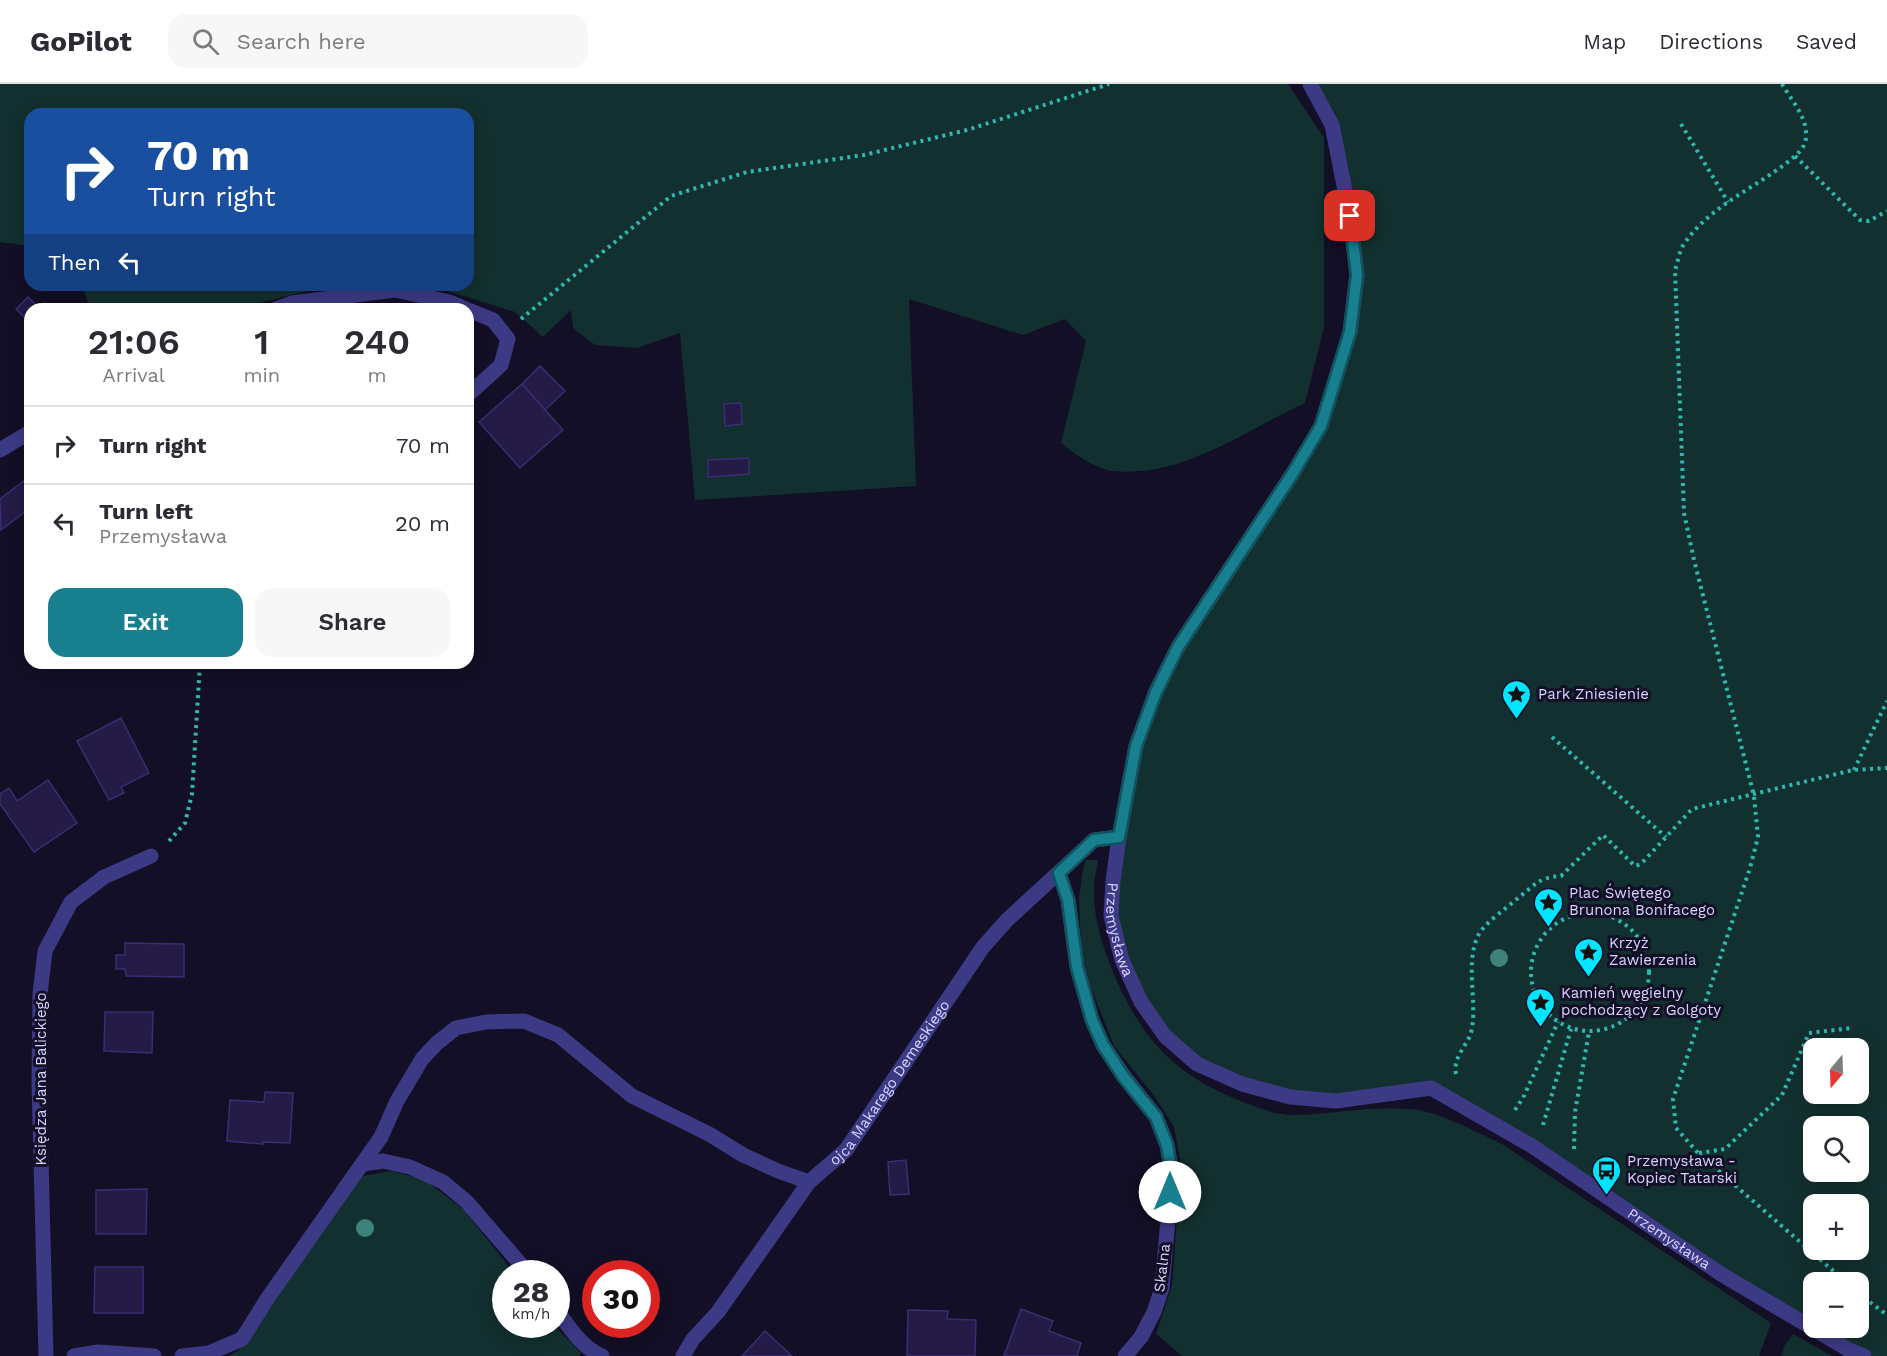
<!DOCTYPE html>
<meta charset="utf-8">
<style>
:root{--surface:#fff;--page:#f7f7f7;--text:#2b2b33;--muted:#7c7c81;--line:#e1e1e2;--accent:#187f8f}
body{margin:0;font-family:"Work Sans",sans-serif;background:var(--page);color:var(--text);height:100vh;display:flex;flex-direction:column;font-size:22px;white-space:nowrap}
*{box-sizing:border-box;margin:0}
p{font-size:20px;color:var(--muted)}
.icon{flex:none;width:33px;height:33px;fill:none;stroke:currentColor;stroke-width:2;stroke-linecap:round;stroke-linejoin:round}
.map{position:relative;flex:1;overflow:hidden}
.drawer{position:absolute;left:24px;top:219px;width:450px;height:366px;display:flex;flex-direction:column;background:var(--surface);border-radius:18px;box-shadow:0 3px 15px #0003}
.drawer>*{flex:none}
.banner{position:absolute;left:24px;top:24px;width:450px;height:183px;border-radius:18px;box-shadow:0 3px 15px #0003;background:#1a4fa0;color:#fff;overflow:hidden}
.needle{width:39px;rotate:199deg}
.controls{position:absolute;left:1803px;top:954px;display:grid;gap:12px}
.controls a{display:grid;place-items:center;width:66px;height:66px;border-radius:12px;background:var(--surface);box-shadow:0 3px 15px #0003;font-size:30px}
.speed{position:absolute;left:492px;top:1176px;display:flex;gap:12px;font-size:30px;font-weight:700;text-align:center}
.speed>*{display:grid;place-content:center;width:78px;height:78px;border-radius:50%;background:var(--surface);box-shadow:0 3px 15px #0003;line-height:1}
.speed small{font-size:15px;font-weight:400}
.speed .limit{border:9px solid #d22;background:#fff;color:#111}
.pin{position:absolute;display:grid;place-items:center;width:51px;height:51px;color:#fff;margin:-26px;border-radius:12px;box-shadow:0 3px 9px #0006}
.me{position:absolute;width:66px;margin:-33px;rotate:0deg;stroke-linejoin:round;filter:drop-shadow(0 0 4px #0008)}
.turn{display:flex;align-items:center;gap:21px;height:126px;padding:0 24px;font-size:27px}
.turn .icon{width:78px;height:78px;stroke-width:2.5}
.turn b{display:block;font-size:42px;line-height:51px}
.then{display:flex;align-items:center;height:57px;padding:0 24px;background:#0003;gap:12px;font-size:22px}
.eta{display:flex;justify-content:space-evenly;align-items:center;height:102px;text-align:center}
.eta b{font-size:36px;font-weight:600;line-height:42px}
.primary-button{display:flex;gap:12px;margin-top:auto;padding:12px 24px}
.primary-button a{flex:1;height:69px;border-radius:18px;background:var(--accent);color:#fff;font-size:24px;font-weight:600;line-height:69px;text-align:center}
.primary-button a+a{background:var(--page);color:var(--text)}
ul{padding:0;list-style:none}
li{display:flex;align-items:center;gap:18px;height:78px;padding:0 24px;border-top:2px solid var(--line)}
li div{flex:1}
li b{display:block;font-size:22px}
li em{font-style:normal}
header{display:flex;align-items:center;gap:36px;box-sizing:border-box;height:84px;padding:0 30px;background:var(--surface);border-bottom:2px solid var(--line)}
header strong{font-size:28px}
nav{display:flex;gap:33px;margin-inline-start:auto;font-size:21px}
.search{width:420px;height:54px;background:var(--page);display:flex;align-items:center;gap:15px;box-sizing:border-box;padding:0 21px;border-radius:18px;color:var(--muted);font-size:22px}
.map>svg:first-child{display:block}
.green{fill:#12302f;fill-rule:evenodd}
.building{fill:#241b47;stroke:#3b2d73;stroke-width:1.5}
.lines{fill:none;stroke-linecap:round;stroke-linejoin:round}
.path{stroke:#2fb8b0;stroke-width:4;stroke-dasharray:3 4.5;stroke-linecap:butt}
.street{stroke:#3d3a85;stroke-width:15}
.tree{fill:#3d827b}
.route-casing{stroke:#10535d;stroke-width:15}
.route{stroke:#187f8f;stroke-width:10}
.labels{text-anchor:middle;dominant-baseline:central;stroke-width:6;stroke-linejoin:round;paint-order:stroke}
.poi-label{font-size:15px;fill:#d9d4ff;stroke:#130f26;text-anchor:start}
.street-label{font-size:15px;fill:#d9d4ff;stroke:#130f26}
</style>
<header>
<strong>GoPilot</strong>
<div class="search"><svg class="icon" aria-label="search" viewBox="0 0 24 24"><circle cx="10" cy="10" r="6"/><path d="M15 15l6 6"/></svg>Search here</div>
<nav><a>Map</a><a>Directions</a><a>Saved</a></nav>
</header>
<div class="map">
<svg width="1887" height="1272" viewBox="0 0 1887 1272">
<rect width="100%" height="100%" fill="#130f26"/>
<g class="green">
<path d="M0,0H1288L1324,54V243L1305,319C1244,347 1183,394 1113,387C1096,385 1074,370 1061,359L1086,257L1065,235L1023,251L909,215L916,402L695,416L680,249L637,264L595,261L573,244L571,226L543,253L515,228L428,201H468V30H30V162L0,158Z"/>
<path d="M1305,0H1887V1272H1864L1849,1266L1721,1190L1532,1062L1431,1004L1336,1017L1290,1013L1242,1000L1197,980L1165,952L1141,918L1122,876L1111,832L1113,797L1119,753L1136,662L1156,607L1178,563L1293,389L1321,342L1350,248L1357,191L1350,132L1332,41ZM1814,964H1858V1010H1814ZM1814,1042H1858V1088H1814ZM1814,1120H1858V1166H1814ZM1814,1198H1858V1244H1814Z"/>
<polygon points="81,201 333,201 254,220 243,225 91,225"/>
<path d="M1086,776H1098C1097,785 1094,794 1094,803C1092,838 1109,881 1124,912C1152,967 1185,995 1243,1018C1258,1024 1279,1032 1295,1031C1333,1030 1371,1022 1409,1025C1436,1026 1478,1049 1502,1060L1771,1239L1759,1272H1182L1156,1250L1172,1201L1181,1080L1174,1043L1155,1013L1114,962L1090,901L1081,865L1079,814L1083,785Z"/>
<polygon points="391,1087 424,1095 464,1126 514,1189 506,1190 506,1240 554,1241 581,1269 579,1272 228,1272 238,1267 303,1172 362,1092"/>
<polygon points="1793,1250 1832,1272 1781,1272 1785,1261"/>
</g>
<g class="building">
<polygon points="28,213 40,225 30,225 30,239 16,225"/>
<polygon points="540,282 565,307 545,326 522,300"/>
<polygon points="522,300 563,346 520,384 479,338"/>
<polygon points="741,319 742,340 725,342 724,320"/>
<polygon points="749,374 749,390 708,393 708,376"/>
<polygon points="25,396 30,402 30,424 1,446 0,415"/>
<polygon points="121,634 149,689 121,703 124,709 109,716 77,657"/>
<polygon points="48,696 77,739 34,768 0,720 0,710 9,704 17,717"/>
<polygon points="125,859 184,860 184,893 126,892 125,885 116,885 116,871 125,871"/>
<polygon points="105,928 153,928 152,969 104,967"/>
<polygon points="265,1008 293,1009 290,1059 263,1058 263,1060 227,1057 230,1016 264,1018"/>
<polygon points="906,1076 909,1110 890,1111 888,1078"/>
<polygon points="147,1105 146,1150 96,1150 96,1106"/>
<polygon points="95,1183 143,1183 143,1229 94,1229"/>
<polygon points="1021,1225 1053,1237 1049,1247 1081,1259 1077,1272 1004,1272"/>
<polygon points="908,1226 948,1227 947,1235 976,1236 975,1272 907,1272"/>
<polygon points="765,1247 792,1272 742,1272"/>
</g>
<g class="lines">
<g class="path">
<path d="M1782,0C1790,14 1806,32 1806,49C1807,59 1802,66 1795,72C1759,103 1711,120 1684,160C1679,167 1678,178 1675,186L1684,429L1694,476L1754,712L1758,753L1750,784L1673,1015L1676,1044L1698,1069L1846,1198"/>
<polyline points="1681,40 1728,118"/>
<polyline points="1795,72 1860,136 1869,137 1887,127"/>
<polyline points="521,235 671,112 747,88 864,71 967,46 1109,0"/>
<polyline points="1552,653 1666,753"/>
<polyline points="1854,686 1887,617"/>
<polyline points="169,757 185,739 192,710 200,579"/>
<circle cx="1590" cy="888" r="59"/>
<path d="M1456,990C1452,972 1470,960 1472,944C1477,914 1465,880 1478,852C1484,839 1507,824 1518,814C1535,801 1539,793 1561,792L1603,751L1635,782L1641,780L1692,725L1853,686L1887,684"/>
<polyline points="1515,1026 1523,1014 1558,938"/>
<polyline points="1543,1041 1571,945"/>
<polyline points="1574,1065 1575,1028 1589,948"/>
<polyline points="1699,1069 1725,1065 1782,1011 1809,949 1852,944"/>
<polyline points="1858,1209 1887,1231"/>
</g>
<g class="street">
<path id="s1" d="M1310,0L1332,41L1350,132L1357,191L1350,248L1321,342L1293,389L1178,563L1156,607L1136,662L1119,753L1113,797L1111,832L1122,876L1141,918L1165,952L1197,980L1242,1000L1290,1013L1336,1017L1431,1004L1532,1062L1721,1190L1849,1266L1864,1272"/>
<polyline points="276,225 292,219 395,206 450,218 466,225"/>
<polyline points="468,226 493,236 508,255 501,281 468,311"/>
<polyline points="0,366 30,348"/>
<polyline points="1059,789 1068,816 1077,883 1092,936 1103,961 1123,991 1156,1033 1167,1061 1172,1090 1162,1204 1154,1228 1141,1253 1125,1272"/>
<polyline points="363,1080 383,1077 410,1083 443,1098 467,1118 529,1190"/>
<path d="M556,1225C569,1243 582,1264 602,1272"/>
<polyline points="46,1272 39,998 40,910 45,867 71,818 104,793 151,772"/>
<polyline points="74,1272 98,1268 154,1272"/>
<polyline points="182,1272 209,1269 242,1255 267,1215 381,1053 397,1017 422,975 437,959 456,944 486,938 524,937 558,951 632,1012 709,1050 743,1071 778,1087 809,1098"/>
<path id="s2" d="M683,1272L693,1255L718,1228L809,1098L846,1066L983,863L1007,836L1094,756L1119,753"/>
</g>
</g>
<g class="tree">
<circle cx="1499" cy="874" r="9"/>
<circle cx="365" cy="1144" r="9"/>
</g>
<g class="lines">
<defs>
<polyline id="route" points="1170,1108 1172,1090 1167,1061 1156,1033 1123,992 1103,961 1092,936 1077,883 1068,816 1059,789 1094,756 1119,753 1136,662 1156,608 1178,563 1293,389 1321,342 1350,248 1357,191 1350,132"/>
</defs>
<use href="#route" class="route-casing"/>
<use href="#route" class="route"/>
</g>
<defs>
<symbol id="sight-pin" viewBox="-11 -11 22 30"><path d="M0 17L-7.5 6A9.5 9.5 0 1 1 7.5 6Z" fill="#00e5ff" stroke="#130f26"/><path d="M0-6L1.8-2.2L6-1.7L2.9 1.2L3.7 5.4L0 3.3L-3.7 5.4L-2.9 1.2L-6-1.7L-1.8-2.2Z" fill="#111"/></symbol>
<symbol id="bus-pin" viewBox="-11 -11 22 30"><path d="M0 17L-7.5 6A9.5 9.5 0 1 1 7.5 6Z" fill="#00e5ff" stroke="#130f26"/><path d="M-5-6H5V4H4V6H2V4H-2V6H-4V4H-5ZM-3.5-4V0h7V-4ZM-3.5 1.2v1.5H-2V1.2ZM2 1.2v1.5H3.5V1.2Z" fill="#111"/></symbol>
</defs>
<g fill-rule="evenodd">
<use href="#sight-pin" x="1500" y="594" width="33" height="45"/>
<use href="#sight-pin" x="1532" y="802" width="33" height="45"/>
<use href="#sight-pin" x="1572" y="852" width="33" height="45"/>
<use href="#sight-pin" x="1524" y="902" width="33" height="45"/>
<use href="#bus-pin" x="1590" y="1070" width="33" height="45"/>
</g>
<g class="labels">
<g class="poi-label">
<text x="1538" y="610">Park Zniesienie</text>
<text x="1569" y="809">Plac Świętego<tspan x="1569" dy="17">Brunona Bonifacego</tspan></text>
<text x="1609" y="859">Krzyż<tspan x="1609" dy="17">Zawierzenia</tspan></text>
<text x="1561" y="909">Kamień węgielny<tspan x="1561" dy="17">pochodzący z Golgoty</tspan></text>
<text x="1627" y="1077">Przemysława -<tspan x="1627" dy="17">Kopiec Tatarski</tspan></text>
</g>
<g class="street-label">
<text stroke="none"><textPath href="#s1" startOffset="912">Przemysława</textPath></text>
<text transform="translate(41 995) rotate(-90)">Księdza Jana Balickiego</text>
<text stroke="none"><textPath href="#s2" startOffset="344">ojca Makarego Demeskiego</textPath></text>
<text stroke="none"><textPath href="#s1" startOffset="1596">Przemysława</textPath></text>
<text transform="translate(1162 1184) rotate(-83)">Skalna</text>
</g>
</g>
</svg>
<div class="controls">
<a><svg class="needle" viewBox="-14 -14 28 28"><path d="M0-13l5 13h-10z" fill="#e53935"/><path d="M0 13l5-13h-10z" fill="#7c7c81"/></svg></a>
<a><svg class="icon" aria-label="search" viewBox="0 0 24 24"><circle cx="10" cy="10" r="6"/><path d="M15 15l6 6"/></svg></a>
<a>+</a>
<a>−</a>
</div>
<div class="speed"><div>28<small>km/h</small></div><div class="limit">30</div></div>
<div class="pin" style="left:1350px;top:132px;background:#d93025"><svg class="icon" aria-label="arrive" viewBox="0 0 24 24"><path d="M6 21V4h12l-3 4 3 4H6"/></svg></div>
<svg class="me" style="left:1170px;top:1108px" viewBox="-20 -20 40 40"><circle r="19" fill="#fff"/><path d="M0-13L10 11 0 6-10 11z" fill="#187f8f"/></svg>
<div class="banner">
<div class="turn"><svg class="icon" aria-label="right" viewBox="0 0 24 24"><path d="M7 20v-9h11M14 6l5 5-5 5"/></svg><div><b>70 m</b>Turn right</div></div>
<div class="then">Then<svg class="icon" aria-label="left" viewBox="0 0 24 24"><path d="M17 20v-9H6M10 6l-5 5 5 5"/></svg></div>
</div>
<section class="drawer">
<div class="eta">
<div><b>21:06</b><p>Arrival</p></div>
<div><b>1</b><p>min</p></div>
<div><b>240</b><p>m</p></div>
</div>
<ul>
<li><svg class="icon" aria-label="right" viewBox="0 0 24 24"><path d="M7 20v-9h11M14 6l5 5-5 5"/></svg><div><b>Turn right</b></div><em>70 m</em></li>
<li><svg class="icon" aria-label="left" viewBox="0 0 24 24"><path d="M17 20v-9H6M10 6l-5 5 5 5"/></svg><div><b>Turn left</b><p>Przemysława</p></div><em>20 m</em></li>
</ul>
<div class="primary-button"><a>Exit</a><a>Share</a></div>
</section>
</div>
